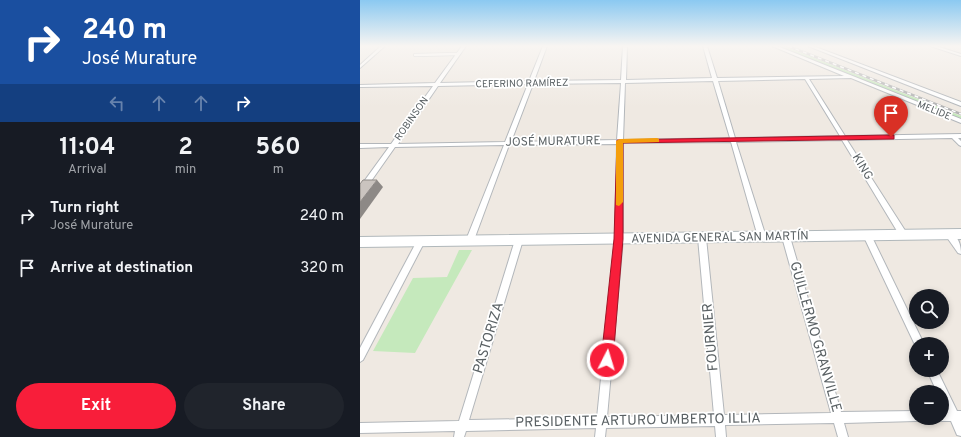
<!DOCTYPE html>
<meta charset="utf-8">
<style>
:root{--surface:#171b24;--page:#20242c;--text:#f1f3f6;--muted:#9ea1a6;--accent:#f81e3a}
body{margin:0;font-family:Overpass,sans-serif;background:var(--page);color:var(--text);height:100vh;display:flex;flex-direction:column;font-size:15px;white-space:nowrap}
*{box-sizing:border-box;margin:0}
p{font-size:13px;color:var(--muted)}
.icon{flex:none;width:22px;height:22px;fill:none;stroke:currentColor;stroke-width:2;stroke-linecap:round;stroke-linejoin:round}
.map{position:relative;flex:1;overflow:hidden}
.panel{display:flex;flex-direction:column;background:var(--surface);width:360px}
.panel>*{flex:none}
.banner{background:#1a4fa0;color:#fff;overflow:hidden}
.fabs{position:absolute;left:549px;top:289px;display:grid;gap:8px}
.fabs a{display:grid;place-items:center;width:40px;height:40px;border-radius:50%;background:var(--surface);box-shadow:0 2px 6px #0003;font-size:20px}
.pin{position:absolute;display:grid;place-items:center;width:34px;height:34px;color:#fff;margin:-41px -17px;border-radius:50% 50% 50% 0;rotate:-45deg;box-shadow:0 0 4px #0007}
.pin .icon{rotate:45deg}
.me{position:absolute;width:44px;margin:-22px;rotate:5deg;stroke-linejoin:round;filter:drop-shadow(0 0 3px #0008)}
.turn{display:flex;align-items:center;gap:14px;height:84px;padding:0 16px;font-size:18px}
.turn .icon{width:52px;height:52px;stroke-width:2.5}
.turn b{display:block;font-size:28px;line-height:34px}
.lanes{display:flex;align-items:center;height:38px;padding:0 16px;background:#0003;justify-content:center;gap:20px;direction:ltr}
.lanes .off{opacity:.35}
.eta{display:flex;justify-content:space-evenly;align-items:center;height:68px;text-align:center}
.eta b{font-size:24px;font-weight:700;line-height:28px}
.primary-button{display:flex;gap:8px;margin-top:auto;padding:8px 16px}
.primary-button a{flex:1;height:46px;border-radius:24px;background:var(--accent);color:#fff;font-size:16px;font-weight:700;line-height:46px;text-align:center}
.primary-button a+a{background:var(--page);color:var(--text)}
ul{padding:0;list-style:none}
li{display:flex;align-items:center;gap:12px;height:52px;padding:0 16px}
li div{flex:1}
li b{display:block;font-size:15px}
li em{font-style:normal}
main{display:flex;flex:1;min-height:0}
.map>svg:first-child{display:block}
.green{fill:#c5e9bc}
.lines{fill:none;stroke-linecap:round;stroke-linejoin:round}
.service-casing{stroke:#b3b7bb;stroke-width:4}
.minor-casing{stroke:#b3b7bb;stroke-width:2}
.secondary-casing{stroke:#b1b8bb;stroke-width:2}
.service{stroke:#fff;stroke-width:2.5}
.minor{fill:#fff;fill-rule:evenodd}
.secondary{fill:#fff;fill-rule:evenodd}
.rail-casing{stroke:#b2b3b4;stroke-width:2.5}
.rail{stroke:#fff;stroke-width:1.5;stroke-dasharray:4;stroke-linecap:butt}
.shaded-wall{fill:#8d8986}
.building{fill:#cac4bf;stroke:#8d8986}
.route{fill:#f81e3a;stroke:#a11426}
.slow{fill:#f59e0b}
.labels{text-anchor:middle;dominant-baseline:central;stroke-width:3.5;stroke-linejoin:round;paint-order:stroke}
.far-street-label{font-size:10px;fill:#5a6164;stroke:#fff}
.street-label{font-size:12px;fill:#5a6164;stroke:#fff}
.near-street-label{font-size:14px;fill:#5a6164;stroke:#fff}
</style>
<main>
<section class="panel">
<div class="banner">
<div class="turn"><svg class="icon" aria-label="right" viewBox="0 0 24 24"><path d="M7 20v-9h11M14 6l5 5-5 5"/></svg><div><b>240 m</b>José Murature</div></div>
<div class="lanes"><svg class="icon off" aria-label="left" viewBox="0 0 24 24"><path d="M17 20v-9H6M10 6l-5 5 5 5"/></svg><svg class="icon off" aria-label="ahead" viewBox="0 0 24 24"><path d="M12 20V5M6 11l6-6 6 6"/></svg><svg class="icon off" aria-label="ahead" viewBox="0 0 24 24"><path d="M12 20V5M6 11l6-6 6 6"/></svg><svg class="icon" aria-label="right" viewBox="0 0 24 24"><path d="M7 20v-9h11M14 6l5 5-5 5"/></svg></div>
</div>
<div class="eta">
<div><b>11:04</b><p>Arrival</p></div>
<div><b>2</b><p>min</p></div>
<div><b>560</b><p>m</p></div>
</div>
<ul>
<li><svg class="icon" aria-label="right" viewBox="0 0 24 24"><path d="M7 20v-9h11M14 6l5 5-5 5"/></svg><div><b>Turn right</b><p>José Murature</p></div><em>240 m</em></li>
<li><svg class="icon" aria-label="arrive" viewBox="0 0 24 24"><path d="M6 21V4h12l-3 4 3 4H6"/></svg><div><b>Arrive at destination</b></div><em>320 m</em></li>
</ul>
<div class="primary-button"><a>Exit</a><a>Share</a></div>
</section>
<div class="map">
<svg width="601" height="437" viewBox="0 0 601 437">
<rect width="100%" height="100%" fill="#efe9e2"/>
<g class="green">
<polygon points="417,46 424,46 601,116 601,119"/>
<polygon points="99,250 112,250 55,353 13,351 53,278 87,277"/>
</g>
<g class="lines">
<defs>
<polyline id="service" points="55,55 98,54"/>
<g id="minor">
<polygon points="21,46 25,46 0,68 0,65"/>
<path d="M102,46H106L80,83L169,81L183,46H187L174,81L261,80L263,46H267L266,80L352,78L343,46H347L357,78L484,76L412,46H417L601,119V123L491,78L449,79L485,136L601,134V138H598L601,141V146L599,145L592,138L487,140L546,232L547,234L546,236H540L482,140L376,142L406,237L405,239H399L398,237L371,142L263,143V239L247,417L354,415L338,238L339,236H345L346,238L364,415L471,413L422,237L423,235H429L430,237L481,412L556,411V418H560V420L556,421L484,423L488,437H478L474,423L365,425L366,437H356L355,426L246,428L245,437H235L236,428L106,431L104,437H94L95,431L0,433V423L99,421L155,240L156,238L159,237L162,238L163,240L109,420L237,418L255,239L257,144L149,145L114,240L113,242L110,243L107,242L106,240L144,145L35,147L2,194H0V187L29,147L0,148V144H31L73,86L0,87V85L75,83ZM445,79L480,136L375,138L358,81ZM353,81L370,138L263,140L265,83ZM261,83L257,140L151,142L173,84ZM168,84L145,142L38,144L78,86Z"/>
<polygon points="448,46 453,46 601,102 601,106"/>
<polygon points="570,46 576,46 601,54 601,56"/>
<path d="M589,231C598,235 601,245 601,254L598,253L586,236L585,234L586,232Z"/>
<polygon points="507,232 510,233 511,235 564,344 556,344 556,347 503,235 504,233"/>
<polygon points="61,238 64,239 65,241 3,360 0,362 0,348 58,239"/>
<polygon points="567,370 577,370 597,411 601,411 601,436 597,435 591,421 582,421 578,420 578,418 582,418 582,411 586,411 582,402 582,392 577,392"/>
</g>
<polygon id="secondary" points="601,229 601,239 0,247 0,237"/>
</defs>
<use href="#service" class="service-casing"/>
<use href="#minor" class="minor-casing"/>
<use href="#secondary" class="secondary-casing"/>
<use href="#service" class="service"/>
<use href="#minor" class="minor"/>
<use href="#secondary" class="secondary"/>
<defs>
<polyline id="rail" points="428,46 601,114"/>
</defs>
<use href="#rail" class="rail-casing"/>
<use href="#rail" class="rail"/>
</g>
<polygon class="shaded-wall" points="17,180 23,187 0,219 0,202"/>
<polygon class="building" points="3,180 17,180 0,202 0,184"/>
<linearGradient id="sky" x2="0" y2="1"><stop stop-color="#8bc9f1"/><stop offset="0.43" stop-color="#f8f5f2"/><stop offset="1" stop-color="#f8f5f2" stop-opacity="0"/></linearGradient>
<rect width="601" height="107" fill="url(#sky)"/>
<polygon class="route" points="531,135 534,135 534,139 263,143 263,239 253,360 251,365 247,367 243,365 241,360 254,239 257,140"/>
<polygon class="slow" points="297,138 299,139 299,142 263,143 263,202 259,206 256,205 256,141 260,139"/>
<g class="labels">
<g class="far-street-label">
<text transform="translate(162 84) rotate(-1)">CEFERINO RAMÍREZ</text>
<text transform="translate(574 111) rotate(22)">MELIDE</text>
<text transform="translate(52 119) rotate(-55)">ROBINSON</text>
</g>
<g class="street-label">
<text transform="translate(193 142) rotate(-1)">JOSÉ MURATURE</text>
<text transform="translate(502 167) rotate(59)">KING</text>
<text transform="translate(360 238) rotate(-1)">AVENIDA GENERAL SAN MARTÍN</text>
</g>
<g class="near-street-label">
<text transform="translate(351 337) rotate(-95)">FOURNIER</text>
<text transform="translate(455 337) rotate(74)">GUILLERMO GRANVILLE</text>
<text transform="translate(129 338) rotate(-73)">PASTORIZA</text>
<text transform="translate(278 421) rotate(-1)">PRESIDENTE ARTURO UMBERTO ILLIA</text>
</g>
</g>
</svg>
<div class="fabs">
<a><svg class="icon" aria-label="search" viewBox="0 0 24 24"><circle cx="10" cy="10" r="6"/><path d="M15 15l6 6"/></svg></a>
<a>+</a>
<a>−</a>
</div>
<div class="pin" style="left:531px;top:137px;background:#d93025"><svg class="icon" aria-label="arrive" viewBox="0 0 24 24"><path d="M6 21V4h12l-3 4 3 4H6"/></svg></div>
<svg class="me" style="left:247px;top:360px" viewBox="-20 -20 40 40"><circle r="17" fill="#f81e3a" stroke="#fff" stroke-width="3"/><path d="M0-11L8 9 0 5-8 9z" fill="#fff"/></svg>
</div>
</main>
